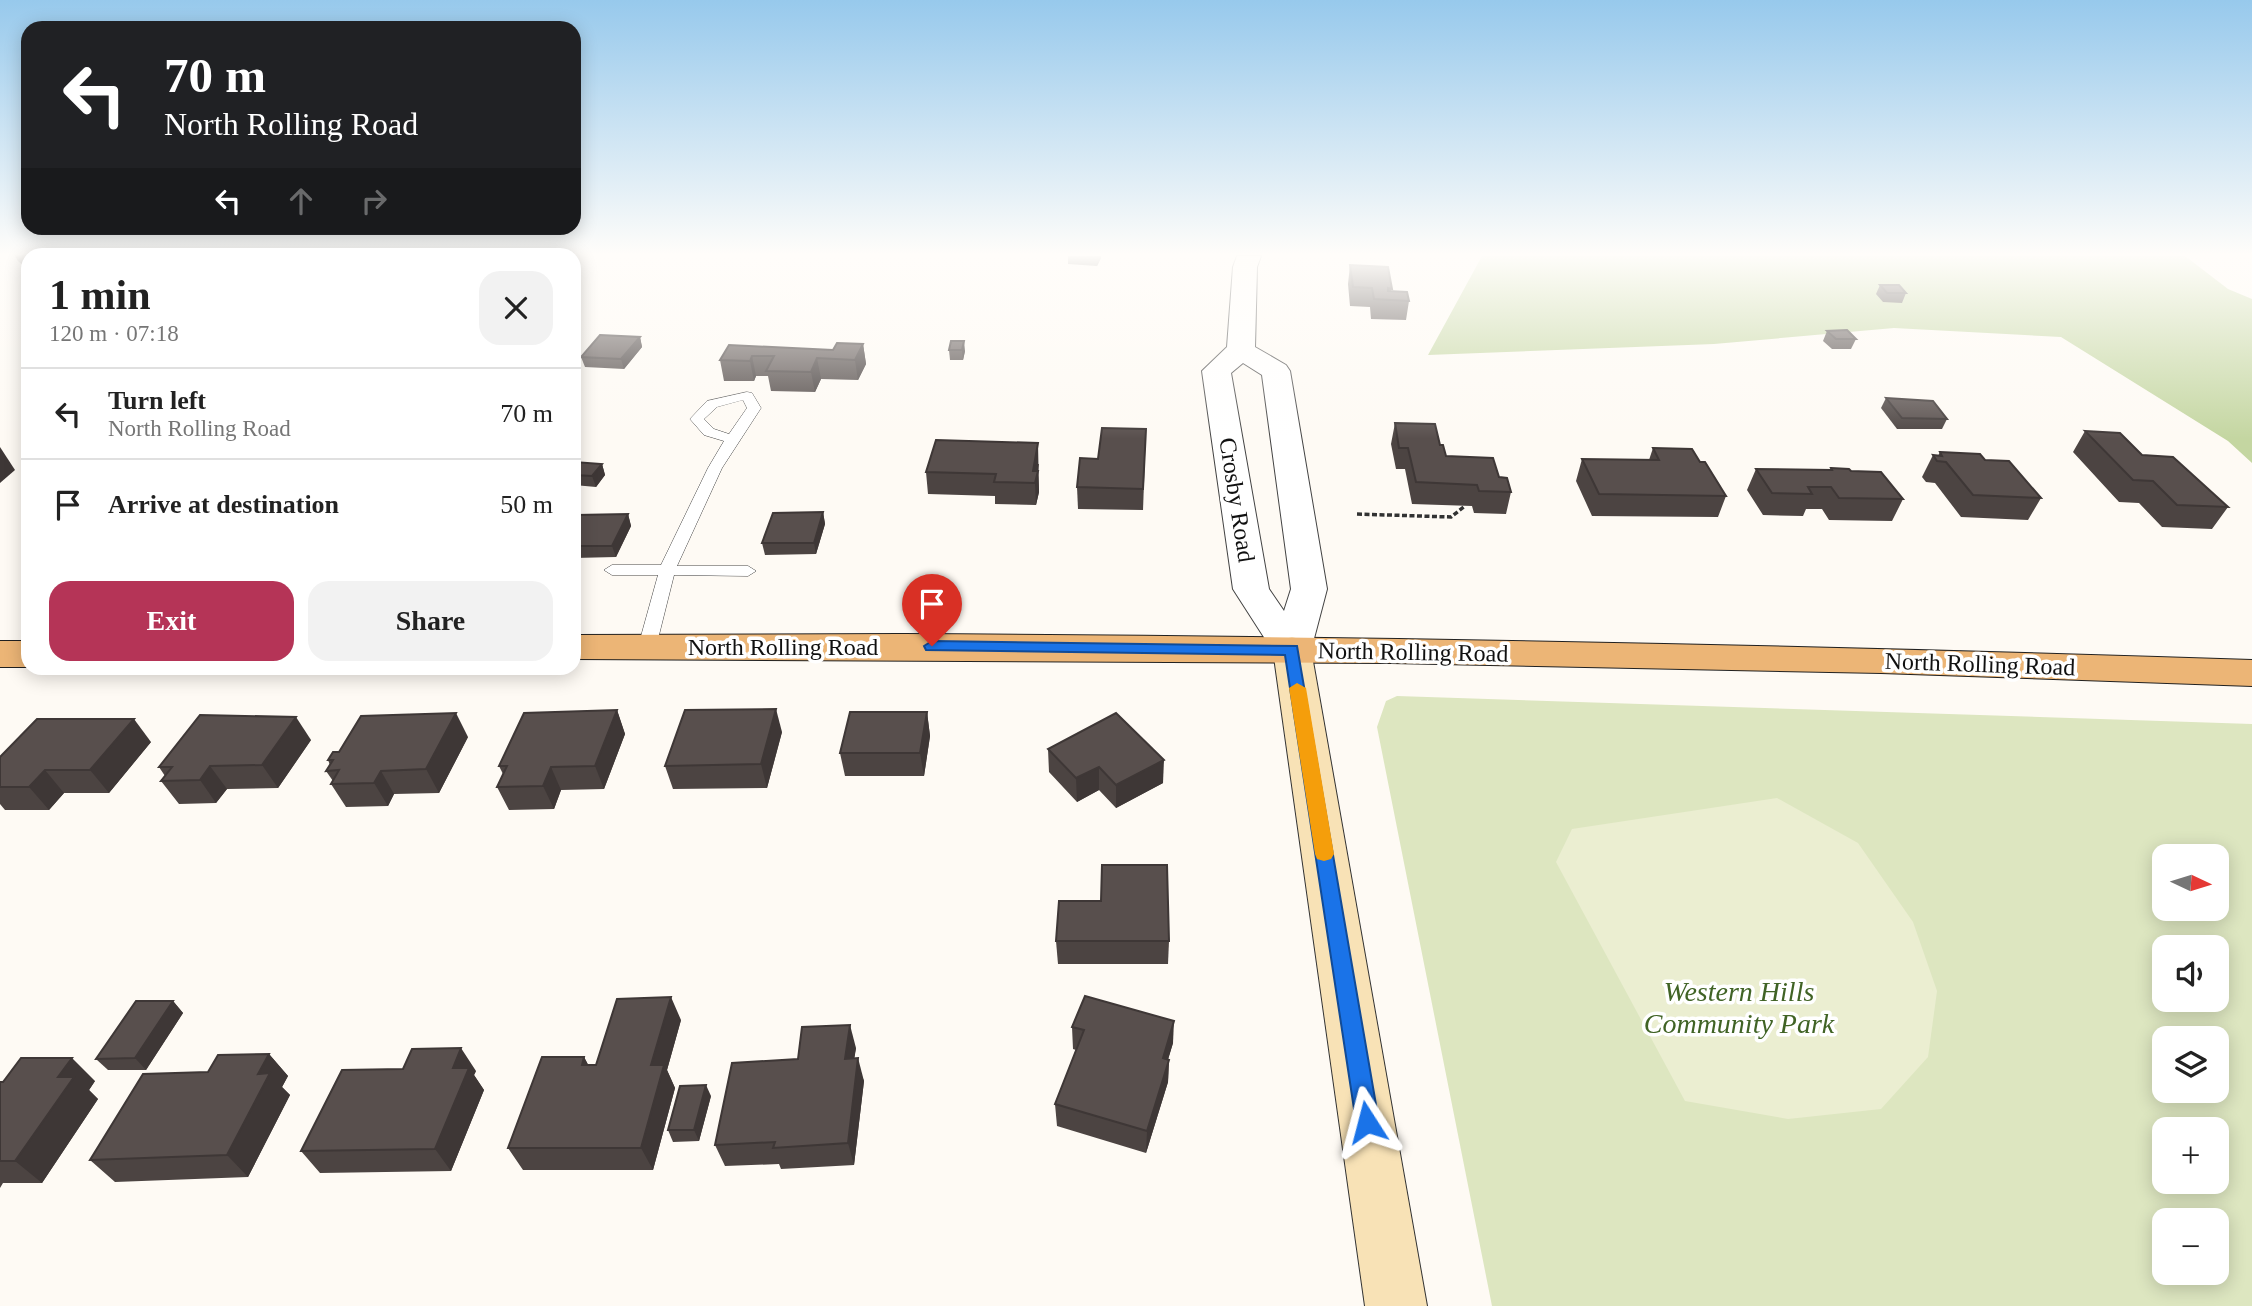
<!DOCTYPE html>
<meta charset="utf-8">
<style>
:root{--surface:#fff;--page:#f2f2f2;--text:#222;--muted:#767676;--line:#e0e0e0;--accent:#b53457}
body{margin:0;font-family:"Times New Roman",serif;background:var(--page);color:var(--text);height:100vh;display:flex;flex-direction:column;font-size:26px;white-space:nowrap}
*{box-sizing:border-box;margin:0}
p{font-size:23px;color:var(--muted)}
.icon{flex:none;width:38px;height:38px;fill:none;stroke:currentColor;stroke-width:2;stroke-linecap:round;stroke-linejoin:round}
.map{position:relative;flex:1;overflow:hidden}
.panel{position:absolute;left:21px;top:248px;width:560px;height:427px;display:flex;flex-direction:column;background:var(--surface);border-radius:21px;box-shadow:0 4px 18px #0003}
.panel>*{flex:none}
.guide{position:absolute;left:21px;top:21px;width:560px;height:214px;border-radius:21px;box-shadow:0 4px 18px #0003;background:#202124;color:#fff;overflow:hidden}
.needle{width:46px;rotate:94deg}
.fabs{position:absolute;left:2152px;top:844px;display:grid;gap:14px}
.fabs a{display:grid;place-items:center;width:77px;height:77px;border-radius:14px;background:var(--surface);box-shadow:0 4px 18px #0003;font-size:35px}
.pin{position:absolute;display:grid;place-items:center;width:60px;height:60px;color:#fff;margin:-72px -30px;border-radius:50% 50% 50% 0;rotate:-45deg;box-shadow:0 0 7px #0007}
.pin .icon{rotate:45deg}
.me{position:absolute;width:77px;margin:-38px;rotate:351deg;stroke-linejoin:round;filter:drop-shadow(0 0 5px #0008)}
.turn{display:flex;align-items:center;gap:24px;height:147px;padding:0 28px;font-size:32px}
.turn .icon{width:91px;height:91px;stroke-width:2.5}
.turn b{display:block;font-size:49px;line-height:60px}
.lanes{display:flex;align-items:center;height:66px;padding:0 28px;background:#0003;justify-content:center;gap:35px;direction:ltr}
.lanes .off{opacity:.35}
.round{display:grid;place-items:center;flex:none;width:74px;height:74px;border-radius:21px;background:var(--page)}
.headline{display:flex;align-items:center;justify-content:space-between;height:119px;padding:0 28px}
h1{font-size:42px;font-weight:700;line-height:52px}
.action{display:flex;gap:14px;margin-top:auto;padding:14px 28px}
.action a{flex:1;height:80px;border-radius:21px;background:var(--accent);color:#fff;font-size:28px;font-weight:700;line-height:80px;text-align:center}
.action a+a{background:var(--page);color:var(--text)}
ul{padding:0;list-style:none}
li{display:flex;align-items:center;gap:21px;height:91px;padding:0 28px;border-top:2px solid var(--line)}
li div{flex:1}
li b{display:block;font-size:26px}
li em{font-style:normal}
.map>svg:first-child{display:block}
.green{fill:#dde6c0;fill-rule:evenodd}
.forest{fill:#c4d6a1}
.pitch{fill:#ebeed1}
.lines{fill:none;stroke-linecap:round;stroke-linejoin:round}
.service-casing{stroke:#434343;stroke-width:1}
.tertiary-casing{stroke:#434343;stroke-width:2}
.secondary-casing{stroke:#323232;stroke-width:2}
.primary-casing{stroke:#212121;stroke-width:2}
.path{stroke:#323232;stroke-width:3.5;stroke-dasharray:5 2.5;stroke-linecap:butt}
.service{fill:#fff;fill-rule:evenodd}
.tertiary{fill:#fff;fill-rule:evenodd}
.secondary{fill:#f8e2b6;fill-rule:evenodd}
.primary{fill:#ecb576;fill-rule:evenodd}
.wall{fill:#4c4442}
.shaded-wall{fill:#3e3736}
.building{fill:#584f4d;stroke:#3e3736;stroke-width:2}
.route{fill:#1a73e8;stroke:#114b97;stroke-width:2}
.slow{fill:#f59e0b}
.labels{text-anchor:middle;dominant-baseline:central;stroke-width:7;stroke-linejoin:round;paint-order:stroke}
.street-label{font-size:24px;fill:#101010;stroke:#fff}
.near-park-label{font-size:28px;font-style:italic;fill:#406325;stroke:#fff}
</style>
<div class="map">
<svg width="2252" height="1306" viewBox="0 0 2252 1306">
<rect width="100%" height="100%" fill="#fefaf4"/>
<path class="green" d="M1397,696L2252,724V1306H1492L1377,727L1386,701ZM2165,856H2217V908H2165ZM2165,947H2217V999H2165ZM2165,1038H2217V1090H2165ZM2165,1129H2217V1181H2165ZM2165,1220H2217V1272H2165Z"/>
<polygon class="forest" points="1482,256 2185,256 2228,289 2252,299 2252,463 2228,441 2061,337 1894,328 1714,344 1428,355"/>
<polygon class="pitch" points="1777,798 1858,843 1913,922 1937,991 1928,1057 1881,1109 1788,1119 1685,1101 1556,862 1572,829"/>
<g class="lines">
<defs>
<path id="service" d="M747,392L752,393L761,408L722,468L677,566H748L756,571L748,576L674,575L656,647L647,653L641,651L638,647L658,575H612L604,570L612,565H661L708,468L724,441L704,435L690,419L707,401ZM743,400L747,408L729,434L714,429L704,419L717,407Z"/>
<path id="tertiary" d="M1237,256H1261L1257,267L1255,347L1286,365L1290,371L1327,589L1311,650L1306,659L1292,663L1278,659L1233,589L1202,371L1227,347L1233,267ZM1243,363L1262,375L1291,589L1284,611L1269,589L1231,373Z"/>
<polygon id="secondary" points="1292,637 1306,641 1311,650 1427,1306 1365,1306 1273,650 1278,641"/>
<g id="primary">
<path d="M901,634C1352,636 1802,645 2252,660V686L1881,673L1391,663L574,659V635Z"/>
<rect x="0" y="641" width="28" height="26"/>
</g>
</defs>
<use href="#service" class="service-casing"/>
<use href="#tertiary" class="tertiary-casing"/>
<use href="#secondary" class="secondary-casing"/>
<use href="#primary" class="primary-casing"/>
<polyline class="path" points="1357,514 1451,517 1465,506"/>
<use href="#service" class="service"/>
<use href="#tertiary" class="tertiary"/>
<use href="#secondary" class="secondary"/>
<use href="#primary" class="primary"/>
</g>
<g class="wall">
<polygon points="15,256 28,256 27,269 18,261"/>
<polygon points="1068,256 1101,256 1101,258 1097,266 1068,264"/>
<polygon points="1350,265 1392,289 1391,291 1409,301 1406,320 1371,319 1370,307 1350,306 1348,284"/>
<polygon points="1880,285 1906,293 1902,303 1883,302 1876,294"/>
<polygon points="1827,331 1856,339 1851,349 1832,349 1823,341"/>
<polygon points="640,337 642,347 624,369 585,367 581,357"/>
<polygon points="951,341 965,351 963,360 950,360 949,350"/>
<polygon points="863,344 866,364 858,380 821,379 815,392 771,391 768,376 756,376 754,381 724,381 720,360 729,345 833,350"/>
<polygon points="1886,398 1947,419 1942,429 1897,429 1881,408"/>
<polygon points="1395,423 1440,445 1446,456 1499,477 1511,492 1506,514 1474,513 1472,506 1412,504 1405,469 1396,469 1391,444"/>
<polygon points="1146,429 1143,510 1078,509 1077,487"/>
<polygon points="2085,431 2142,455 2228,507 2212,529 2162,527 2139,503 2119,502 2073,452"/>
<polygon points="1653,448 1700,462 1726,496 1718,517 1592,516 1576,481 1582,459 1649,460"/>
<polygon points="1940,452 1985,460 2041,498 2028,520 1961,517 1935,483 1926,482 1922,477 1933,455 1938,456"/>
<polygon points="574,462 602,464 605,475 596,487 574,485"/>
<polygon points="1039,464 1038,471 1039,492 1036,505 995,504 995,496 928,494 926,472"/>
<polygon points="1831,468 1851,471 1903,499 1892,521 1829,520 1822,509 1806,509 1803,516 1763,515 1747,490 1756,469 1830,470"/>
<polygon points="823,512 825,524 816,554 765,555 762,543"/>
<polygon points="628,514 631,526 616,557 574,558 574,519"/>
<polygon points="617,710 625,734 604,789 561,790 554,809 509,810 497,787 503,774 499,766"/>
<polygon points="927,712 930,736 924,776 845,776 840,753"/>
<polygon points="782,732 767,788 673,789 665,766"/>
<polygon points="468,737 439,793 394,794 388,806 346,807 331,784 333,781 326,771 330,765 328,760"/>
<polygon points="311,740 278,788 227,789 216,803 179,804 161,781 165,776 159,767"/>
<polygon points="151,742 109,793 64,793 49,810 5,810 0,804 0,757"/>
<polygon points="1048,749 1163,783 1116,808 1099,790 1077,802 1049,772"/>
<polygon points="1056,941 1169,941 1168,964 1058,964"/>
<polygon points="173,1001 183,1013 146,1070 108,1070 96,1059"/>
<polygon points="681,1020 667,1070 675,1088 653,1170 523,1170 508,1148 584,1057 588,1065 596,1065"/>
<polygon points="1072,1027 1173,1043 1168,1059 1169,1060 1168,1082 1146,1153 1057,1126 1055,1104 1076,1050 1073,1049"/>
<polygon points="856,1048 854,1058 864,1081 854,1165 781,1169 779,1164 725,1166 715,1145 798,1059"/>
<polygon points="269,1054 288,1076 282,1087 290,1095 248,1177 115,1182 90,1160"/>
<polygon points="476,1071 474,1075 484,1090 451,1171 320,1173 301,1151"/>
<polygon points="95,1081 89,1090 98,1099 42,1183 3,1183 0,1188 0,1082"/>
<polygon points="711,1096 699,1141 673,1142 668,1130"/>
</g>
<g class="shaded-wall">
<polygon points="1097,256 1101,256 1101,258 1097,266"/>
<polygon points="28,258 28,269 27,269 21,260"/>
<polygon points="640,337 642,347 624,369 621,359"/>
<polygon points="964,341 965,351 963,360 962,350"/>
<polygon points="863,344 866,364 858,380 855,360"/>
<polygon points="752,356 756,376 754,381 750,361"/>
<polygon points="817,358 821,379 815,392 811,372"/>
<polygon points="1038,443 1039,492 1036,505 1035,483 1033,471"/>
<polygon points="0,447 15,470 0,483"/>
<polygon points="602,464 605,475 596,487 592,476"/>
<polygon points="823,512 825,524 816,554 814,543"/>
<polygon points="628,514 631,526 616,557 612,546"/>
<polygon points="776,709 782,732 767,788 761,764"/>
<polygon points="617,710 625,734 604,789 595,766"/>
<polygon points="927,712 930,736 924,776 920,753"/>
<polygon points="456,713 468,737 439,793 426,769"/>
<polygon points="296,717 311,740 278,788 262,765"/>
<polygon points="134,719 151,742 109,793 90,770"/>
<polygon points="1164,760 1163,783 1116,808 1116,785"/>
<polygon points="210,766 227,789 216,803 200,780"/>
<polygon points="551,767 561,790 554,809 543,786"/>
<polygon points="1099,767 1099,790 1077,802 1076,778"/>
<polygon points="45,770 64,793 49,810 29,787"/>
<polygon points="381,771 394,794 388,806 374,783"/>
<polygon points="671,997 681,1020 667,1070 675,1088 653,1170 641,1148 651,1065"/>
<polygon points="173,1001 183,1013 146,1070 135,1058"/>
<polygon points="1174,1021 1173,1043 1162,1080 1163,1058"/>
<polygon points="850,1025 856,1048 851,1081 845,1059"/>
<polygon points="461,1048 476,1071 474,1075 484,1090 451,1171 435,1149 453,1068"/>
<polygon points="269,1054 288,1076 282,1087 290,1095 248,1177 227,1155 258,1074"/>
<polygon points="584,1057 596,1079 582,1065"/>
<polygon points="72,1058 95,1081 89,1090 98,1099 42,1183 15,1161 58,1077"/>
<polygon points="858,1058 864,1081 854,1165 848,1143"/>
<polygon points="1169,1060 1168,1082 1146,1153 1147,1131"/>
<polygon points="706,1085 711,1096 699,1141 694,1130"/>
</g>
<g class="building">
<polygon points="17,256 28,256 28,258 21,260"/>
<polygon points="1350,265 1388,267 1392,289 1388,288 1388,291 1407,292 1409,301 1374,299 1372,288 1353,287"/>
<polygon points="1880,285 1899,285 1906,293 1887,293"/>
<polygon points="1847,330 1856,339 1836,339 1827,331"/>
<polygon points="600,335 640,337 621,359 581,357"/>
<polygon points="951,341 964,341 962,350 949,350"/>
<polygon points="837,343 863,344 855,360 817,358 811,372 766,371 774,356 752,356 750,361 720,360 729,345 833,350"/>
<polygon points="1886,398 1933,401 1947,419 1902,418"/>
<polygon points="1395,423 1435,424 1440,445 1443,445 1446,456 1493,458 1499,477 1507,478 1511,492 1479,491 1477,485 1416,482 1408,448 1399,448"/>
<polygon points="1102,428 1146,429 1143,489 1077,487 1080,458 1098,459"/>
<polygon points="2085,431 2120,433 2142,455 2173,457 2228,507 2177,505 2153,481 2133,480"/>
<polygon points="936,440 1038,443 1033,471 1038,471 1035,483 994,482 996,474 926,472"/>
<polygon points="1653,448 1692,449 1700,462 1705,462 1726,496 1599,494 1582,459 1659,460"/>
<polygon points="1940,452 1980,454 1985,460 2009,461 2041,498 1973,495 1946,462 1937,461 1933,455 1942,456"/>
<polygon points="574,462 602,464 592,476 574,475"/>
<polygon points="1831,468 1849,469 1851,471 1881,472 1903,499 1839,498 1831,487 1808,487 1812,494 1772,493 1756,469 1832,470"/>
<polygon points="823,512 814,543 762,543 773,513"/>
<polygon points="628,514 612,546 574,546 574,519 576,515"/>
<polygon points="776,709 761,764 665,766 685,710"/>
<polygon points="617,710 595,766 551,767 543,786 497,787 507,766 499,766 524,713"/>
<polygon points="850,712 927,712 920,753 840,753"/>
<polygon points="456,713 426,769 381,771 374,783 331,784 339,770 326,771 333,760 328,760 333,752 339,752 361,716"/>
<polygon points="1116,713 1164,760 1116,785 1099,767 1076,778 1048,749"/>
<polygon points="200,715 296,717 262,765 210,766 200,780 161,781 172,767 159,767"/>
<polygon points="37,719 134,719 90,770 45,770 29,787 0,787 0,757"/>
<polygon points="1102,865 1167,865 1169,941 1056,941 1059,901 1101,901"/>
<polygon points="1085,996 1174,1021 1163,1058 1169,1060 1147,1131 1055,1104 1084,1030 1072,1027"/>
<polygon points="671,997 651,1065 664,1065 641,1148 508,1148 542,1057 584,1057 582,1065 596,1065 617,999"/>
<polygon points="136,1001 173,1001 135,1058 96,1059"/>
<polygon points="850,1025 845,1059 858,1058 848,1143 773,1148 775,1142 715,1145 732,1063 798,1059 802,1027"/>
<polygon points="461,1048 453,1068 469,1068 435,1149 301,1151 342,1070 403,1069 412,1049"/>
<polygon points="269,1054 258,1074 270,1073 227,1155 90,1160 143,1074 208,1072 218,1055"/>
<polygon points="21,1058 72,1058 58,1077 74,1077 15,1161 0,1161 0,1082 3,1082"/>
<polygon points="706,1085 694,1130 668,1130 680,1086"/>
</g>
<linearGradient id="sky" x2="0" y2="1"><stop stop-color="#97c9ec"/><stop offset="0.58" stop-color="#fffdfa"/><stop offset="1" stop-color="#fffdfa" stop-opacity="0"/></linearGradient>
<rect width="2252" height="439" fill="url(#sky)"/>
<polygon class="route" points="932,641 1297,646 1379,1122 1375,1130 1367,1133 1359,1130 1356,1122 1285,655 926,650 924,646"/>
<polygon class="slow" points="1297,683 1306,688 1334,854 1331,859 1324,861 1317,859 1315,854 1289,688"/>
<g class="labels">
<g class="street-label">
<text transform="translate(1237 500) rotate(81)">Crosby Road</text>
<text x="783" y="647">North Rolling Road</text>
<text transform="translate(1413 652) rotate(1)">North Rolling Road</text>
<text transform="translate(1980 664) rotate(2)">North Rolling Road</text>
</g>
<g class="near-park-label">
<text x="1739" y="991">Western Hills<tspan x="1739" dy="32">Community Park</tspan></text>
</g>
</g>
</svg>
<div class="fabs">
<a><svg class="needle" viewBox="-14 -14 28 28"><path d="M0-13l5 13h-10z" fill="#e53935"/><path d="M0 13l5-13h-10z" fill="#767676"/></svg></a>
<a><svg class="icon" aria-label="sound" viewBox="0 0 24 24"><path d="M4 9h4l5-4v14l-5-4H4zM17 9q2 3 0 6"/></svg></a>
<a><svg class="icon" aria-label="layers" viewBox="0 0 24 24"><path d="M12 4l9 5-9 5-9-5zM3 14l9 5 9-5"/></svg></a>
<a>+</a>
<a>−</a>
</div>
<div class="pin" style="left:932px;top:646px;background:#d93025"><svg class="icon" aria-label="arrive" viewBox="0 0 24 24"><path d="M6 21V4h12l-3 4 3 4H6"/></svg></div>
<svg class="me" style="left:1367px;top:1122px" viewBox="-20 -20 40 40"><path d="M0-17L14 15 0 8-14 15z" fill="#1a73e8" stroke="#fff" stroke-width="4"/></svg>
<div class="guide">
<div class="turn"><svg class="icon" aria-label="left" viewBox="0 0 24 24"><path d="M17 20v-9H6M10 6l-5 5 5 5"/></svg><div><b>70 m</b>North Rolling Road</div></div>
<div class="lanes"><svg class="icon" aria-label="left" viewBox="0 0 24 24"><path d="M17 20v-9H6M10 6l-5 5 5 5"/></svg><svg class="icon off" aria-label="ahead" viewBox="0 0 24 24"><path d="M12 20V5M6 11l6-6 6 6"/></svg><svg class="icon off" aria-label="right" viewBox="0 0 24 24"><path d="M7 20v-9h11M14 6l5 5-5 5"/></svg></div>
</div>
<section class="panel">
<div class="headline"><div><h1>1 min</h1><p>120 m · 07:18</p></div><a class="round"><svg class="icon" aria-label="close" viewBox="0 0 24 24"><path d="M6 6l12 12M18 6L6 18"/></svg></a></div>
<ul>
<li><svg class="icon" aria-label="left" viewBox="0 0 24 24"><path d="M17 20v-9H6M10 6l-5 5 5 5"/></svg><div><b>Turn left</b><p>North Rolling Road</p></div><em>70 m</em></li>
<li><svg class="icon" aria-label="arrive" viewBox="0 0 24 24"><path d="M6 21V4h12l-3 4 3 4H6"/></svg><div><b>Arrive at destination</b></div><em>50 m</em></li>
</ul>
<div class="action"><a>Exit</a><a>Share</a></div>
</section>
</div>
